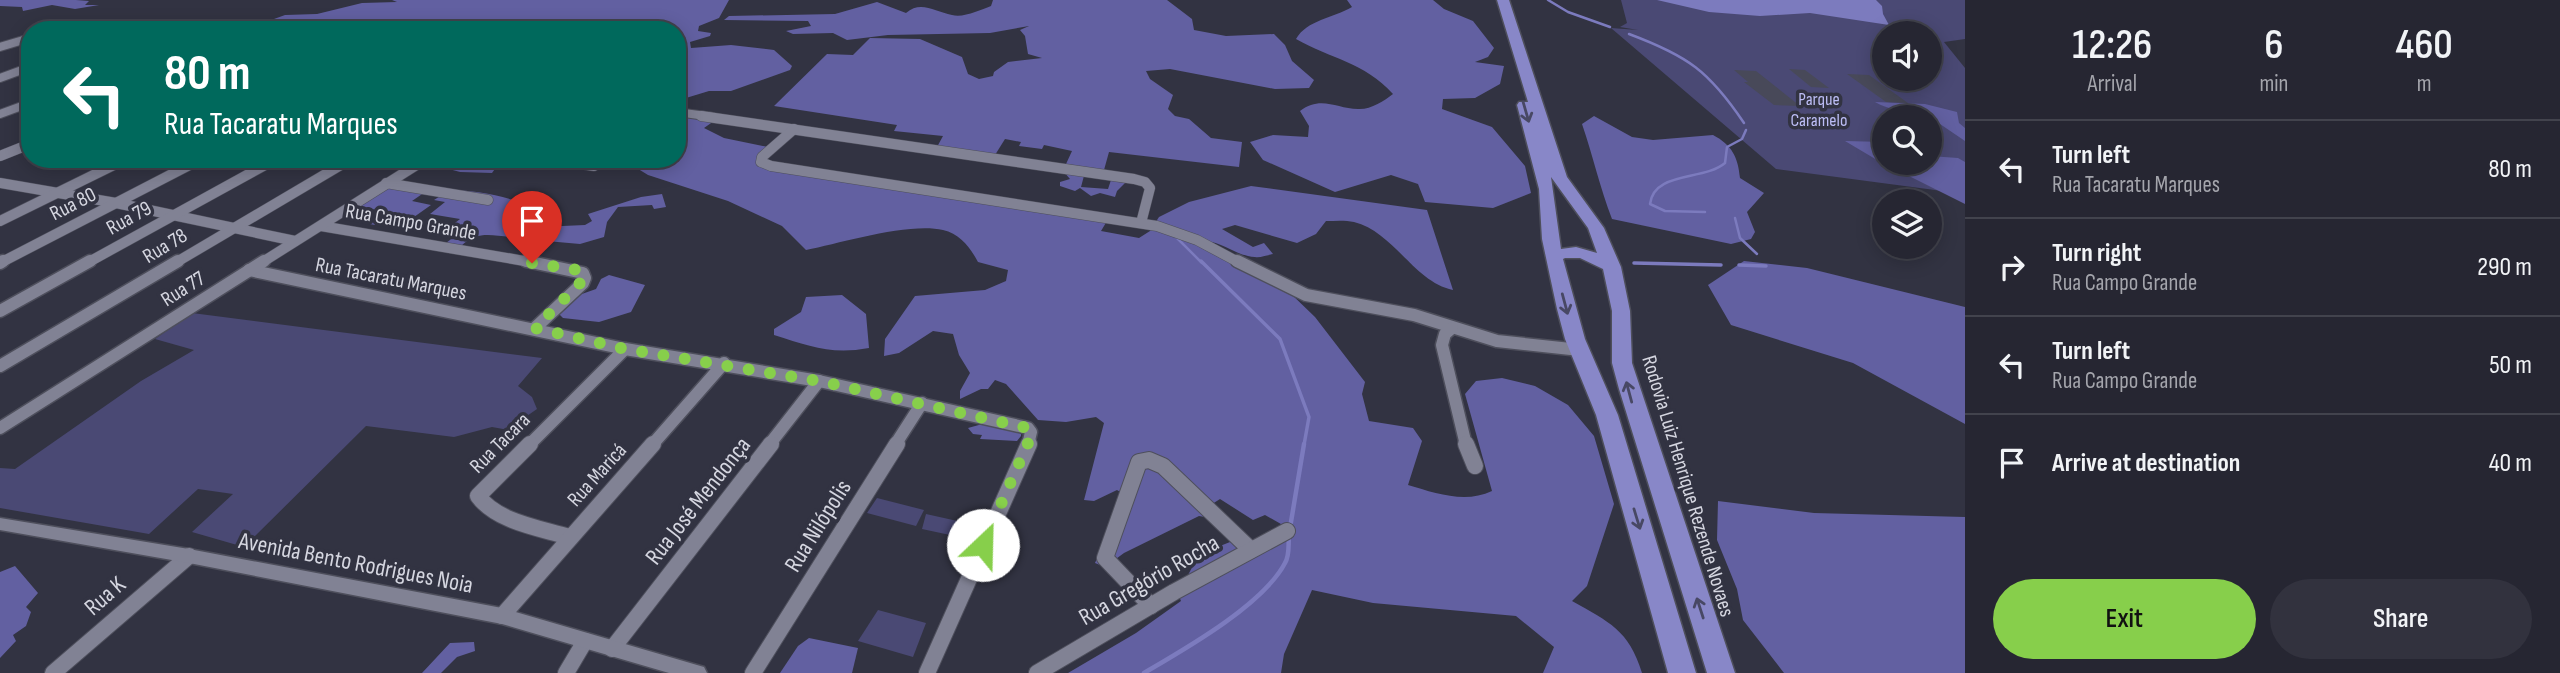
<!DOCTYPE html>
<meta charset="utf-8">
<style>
:root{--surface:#262632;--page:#32323e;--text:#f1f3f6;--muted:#a4a5ac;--line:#42434d;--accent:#87cf4b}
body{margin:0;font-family:"Sofia Sans Condensed",sans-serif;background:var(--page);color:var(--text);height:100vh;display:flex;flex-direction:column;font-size:26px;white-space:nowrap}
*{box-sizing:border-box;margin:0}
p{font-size:23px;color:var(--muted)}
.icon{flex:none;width:38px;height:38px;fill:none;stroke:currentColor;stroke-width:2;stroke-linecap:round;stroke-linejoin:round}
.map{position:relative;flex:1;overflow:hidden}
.details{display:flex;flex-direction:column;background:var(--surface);width:595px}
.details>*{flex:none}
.hud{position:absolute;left:21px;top:21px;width:665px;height:147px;border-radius:28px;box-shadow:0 4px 18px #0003,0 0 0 2px var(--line);background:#00695c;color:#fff;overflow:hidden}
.controls{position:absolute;left:1872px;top:21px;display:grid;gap:14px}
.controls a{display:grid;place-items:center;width:70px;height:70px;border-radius:50%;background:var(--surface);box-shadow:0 4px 18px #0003,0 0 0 2px var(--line);font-size:35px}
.pin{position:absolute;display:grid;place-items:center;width:60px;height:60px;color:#fff;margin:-72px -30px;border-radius:50% 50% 50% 0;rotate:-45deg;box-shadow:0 0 7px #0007}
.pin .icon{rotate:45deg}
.me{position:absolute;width:77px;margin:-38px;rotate:24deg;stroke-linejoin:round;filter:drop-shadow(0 0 5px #0008)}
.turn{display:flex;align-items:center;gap:24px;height:147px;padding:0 28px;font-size:32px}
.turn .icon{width:91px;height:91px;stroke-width:2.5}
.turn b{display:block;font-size:49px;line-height:60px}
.eta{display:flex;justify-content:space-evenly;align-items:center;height:119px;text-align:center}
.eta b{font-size:42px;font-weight:600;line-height:49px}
.action{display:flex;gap:14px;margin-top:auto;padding:14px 28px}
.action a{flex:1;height:80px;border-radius:42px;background:var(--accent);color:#111;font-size:28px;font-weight:600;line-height:80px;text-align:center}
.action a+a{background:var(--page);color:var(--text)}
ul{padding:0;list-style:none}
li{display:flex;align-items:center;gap:21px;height:98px;padding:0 28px;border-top:2px solid var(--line)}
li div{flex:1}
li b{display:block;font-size:26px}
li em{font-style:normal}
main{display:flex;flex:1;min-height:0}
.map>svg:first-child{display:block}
.green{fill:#4a4974;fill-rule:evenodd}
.forest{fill:#6260a1}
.water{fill:#7c7bbe}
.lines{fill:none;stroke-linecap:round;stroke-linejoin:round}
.stream-far2{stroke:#7c7bbe;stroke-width:2.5}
.stream-far1{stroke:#7c7bbe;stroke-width:3.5}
.stream{stroke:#7c7bbe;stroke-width:4.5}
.building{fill:#484959}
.minor-far3-casing{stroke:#4e4f5c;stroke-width:10}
.minor-far2-casing{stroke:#4e4f5c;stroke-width:11}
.minor-far1-casing{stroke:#4e4f5c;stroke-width:15}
.minor-casing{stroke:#4e4f5c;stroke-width:18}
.tertiary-casing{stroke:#4e4f5c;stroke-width:3}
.trunk-casing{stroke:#4e4f5c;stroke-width:3}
.minor-far3{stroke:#818294;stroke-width:8}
.minor-far2{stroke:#818294;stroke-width:10}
.minor-far1{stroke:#818294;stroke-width:12}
.minor{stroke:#818294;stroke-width:16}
.tertiary{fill:#818294;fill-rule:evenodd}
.trunk{fill:#8887c8;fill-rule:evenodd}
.oneway{stroke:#484864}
.route{stroke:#87cf4b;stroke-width:12;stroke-dasharray:0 21.6}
.labels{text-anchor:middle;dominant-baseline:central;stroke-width:7;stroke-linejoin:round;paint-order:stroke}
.far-park-label{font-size:18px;fill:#bcbdf5;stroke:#323342}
.street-label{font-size:21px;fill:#d5d6e0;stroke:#323342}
.near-street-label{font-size:24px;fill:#d5d6e0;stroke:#323342}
</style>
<main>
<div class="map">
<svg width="1965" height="673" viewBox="0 0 1965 673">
<rect width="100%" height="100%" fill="#323342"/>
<g class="green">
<path d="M1621,0H1965V39L1944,42L1965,68V194L1776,169L1611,28L1638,30L1620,27L1627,23ZM1885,33H1930V79H1885ZM1885,117H1930V163H1885Z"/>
<polygon points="192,313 542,358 518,386 532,397 537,409 524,418 527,423 522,429 514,431 492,427 454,437 366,426 244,547 192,532 233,494 198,489 149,534 0,508 0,468 15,469 141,381 194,350 155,339"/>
<polygon points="877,498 924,510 916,526 867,513"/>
<polygon points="926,514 971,524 964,538 922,529"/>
<polygon points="878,610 926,623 913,657 858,641"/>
</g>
<g class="forest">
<polygon points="0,0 76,0 89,1 85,5 99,5 75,9 52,5 23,11 22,7 0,6"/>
<polygon points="392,0 729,0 719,18 699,26 698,31 711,33 710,36 690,42 691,48 731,45 774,50 792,66 790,70 731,91 709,91 686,98 677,96 677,30 247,30 252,23 258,20 274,19 285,15 317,14 362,3 397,2"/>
<path d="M993,0H1167L1192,19L1194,30L1226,36L1274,34L1285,45L1292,61L1314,80L1309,88L1275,89L1170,69L1146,71L1150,79L1173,95L1168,109L1175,116L1189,119L1211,138L1242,142L1239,167L1109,152L1104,170L1066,164L1072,151L1044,145L1042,149L1019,146L1021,142L1005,139L995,155L937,147L943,136L894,131L897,125L774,106L827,54L853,55L870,38L920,39L962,57L968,74L979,79L993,76L994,72L1008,62L1042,58L1028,54L1025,36L1020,30L1029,26L990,33L888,35L847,40L833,33L793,34L786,31L811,26L808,21L724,20L729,16L835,14L877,2L906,13C921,0 935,12 952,15C964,18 980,10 991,6Z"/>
<path d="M1347,0H1433L1444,9L1473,21L1494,48L1488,57L1475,62L1504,66L1500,84L1475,98L1443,99L1442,109L1492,127L1525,166L1531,193L1493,208L1425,202L1418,184L1391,175L1335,192L1263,160L1250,142L1273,135L1308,137L1309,126L1300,111C1321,95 1337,109 1358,109C1370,110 1384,101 1393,94C1364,62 1331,59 1296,39C1307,20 1333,18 1352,7Z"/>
<path d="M1875,102L1925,104L1957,112L1959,123L1965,128V141L1940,124L1930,122V117C1917,117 1887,109 1875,102Z"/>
<path d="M677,115L714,121L704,128L724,138L768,147L758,164L1107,221L1101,231L1139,238L1150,231L1159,217L1189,202L1251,186L1427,210L1453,290C1414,282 1394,232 1354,222C1345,220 1335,221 1326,221L1316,234L1297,243L1235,225L1222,229L1253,247L1264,243L1273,254C1267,255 1260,258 1255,257C1234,256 1218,237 1198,242L1288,291L1315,317L1365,382L1362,394L1369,421L1413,428L1422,441L1408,485C1435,493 1465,504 1492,491L1465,394L1476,381L1502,378L1535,386L1568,405L1594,436L1614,504L1587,586L1572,601C1609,622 1629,630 1642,673H1543L1554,647L1516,616L1373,603L1312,590L1284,654L1281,673H1068L1136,633L1181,601L1174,584L1188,575L1195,562L1210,550L1230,542L1263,553L1295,532L1265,515L1253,520L1220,499L1206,508L1208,515L1205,517L1199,516L1124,553L1105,567L1095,563L1125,495L1117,490L1094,501L1084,500L1104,423L1096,417L1066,422L1038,420L1006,384L995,380L988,389H981L960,399V391L970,373L959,355L953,334L933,331L899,353L884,356L885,339L915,296L985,290L1006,281L1008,270L978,262C970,247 960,234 943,230C909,222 841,243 806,250L782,226L728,201L648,175L622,159H677Z"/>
<path d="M1594,116L1632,137L1653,140L1713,135C1732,145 1738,157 1740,178L1764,193L1747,212L1755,232L1751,239L1731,244L1612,219C1600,188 1593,156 1582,124Z"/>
<polygon points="1845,141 1885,142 1885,163 1930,163 1930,156 1958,158 1965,162 1965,204 1877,160"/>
<polygon points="433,159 466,162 502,159 492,173 460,172 438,166 426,170 416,169"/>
<polygon points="1064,172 1085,172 1081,187 1108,189 1111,180 1125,183 1117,191 1115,197 1100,193 1091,196 1080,188 1075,191 1060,186 1060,182 1070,179"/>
<polygon points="391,184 428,190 412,201 431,205 414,217 386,219 375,225 359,222 377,210 356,206"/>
<path d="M450,190C481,191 512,196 540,212V227L585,225L592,221L588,214L641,197L662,194L666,207L654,209L652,205L618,207L607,222L604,237L580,244L524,239L528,232L518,230L510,237C490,235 477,231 461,246L446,243L459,233L446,230L460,219L430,214L445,202L434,200Z"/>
<polygon points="1744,261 1807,268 1965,307 1965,424 1853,363 1731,325 1708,285"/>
<polygon points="609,275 645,285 631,312 599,322 563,318 559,314 579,295 596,289 601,279"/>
<path d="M842,295L866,314L869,348C831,355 809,346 774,335V329L801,312L806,297Z"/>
<polygon points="986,423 1021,432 1021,436 1017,441 980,439 982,435 973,434 968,428"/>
<polygon points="1718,501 1814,513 1965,517 1965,673 1784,673 1743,620 1737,589 1717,540"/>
<polygon points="15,566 38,593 26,607 31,612 26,626 13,635 16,641 0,658 0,572"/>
<polygon points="809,638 858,648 852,673 780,673 798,646"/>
<polygon points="474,642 475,651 457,657 441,673 422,673 450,643"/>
</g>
<polygon class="water" points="1657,0 1876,0 1882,6 1883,14 1889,25 1810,13 1760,16 1709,12"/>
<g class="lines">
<g class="stream-far2">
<polyline points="1548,0 1568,12 1610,27"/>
<path d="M1629,34C1688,56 1709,71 1744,123"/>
<path d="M1705,212L1665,211L1650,204C1654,171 1704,181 1725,163L1727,147L1742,139L1746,130"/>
<polyline points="1735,218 1740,238 1757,254"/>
<polyline points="1176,237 1202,263"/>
</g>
<g class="stream-far1">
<polyline points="1201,261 1280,339 1309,417 1304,445"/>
<polyline points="1634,263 1721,265"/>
<polyline points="1739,265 1766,266"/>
</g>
<g class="stream">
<polyline points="1290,528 1304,444"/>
<path d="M1144,673C1185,649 1263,605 1285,563C1290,555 1288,545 1289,536"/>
</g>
</g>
<g class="building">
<polygon points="1789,69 1805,70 1829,88 1811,87"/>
<polygon points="1734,70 1756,71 1800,106 1774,105 1744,82 1748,82"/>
<polygon points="1847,74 1869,75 1908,103 1886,102"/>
</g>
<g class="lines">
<defs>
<g id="minor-far3">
<polyline points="58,30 80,25 115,30"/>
<polyline points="0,47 30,38"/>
<polyline points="0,78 30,67"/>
<polyline points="677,112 713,117"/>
<polyline points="0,114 30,103"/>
</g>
<g id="minor-far2">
<polyline points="701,116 1134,179 1145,182 1150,188 1141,223"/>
<polyline points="794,129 762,157 761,162 771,166 1157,226 1197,240 1240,263"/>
<polyline points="0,156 30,144"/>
<polyline points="548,159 594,166"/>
<polyline points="0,183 116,203 295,241"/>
<polyline points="386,183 488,200"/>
<polyline points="0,221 126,159"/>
<polyline points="321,226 536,263"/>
<polyline points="0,263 201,159"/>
<polyline points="87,263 276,159"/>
<polyline points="175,263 351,159"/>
<polyline points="261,263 426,159"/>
</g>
<g id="minor-far1">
<polyline points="526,261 583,273 585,278 583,283 535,328"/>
<polyline points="1237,261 1306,295 1414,315 1497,341 1580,350"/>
<polyline points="0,263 3,261"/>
<polyline points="249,270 625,349 819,381 1028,428 1031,432 1028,445"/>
<polyline points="0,311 90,261"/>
<polyline points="1452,328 1445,334 1442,345 1466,445"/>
<polyline points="0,366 178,261"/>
<polyline points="0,428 264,261"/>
<polyline points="529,445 625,349"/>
<polyline points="652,445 724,363"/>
<polyline points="769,445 819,381"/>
<polyline points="895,445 922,403"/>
</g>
<g id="minor">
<path d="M530,444L478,496C497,522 540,528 569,537"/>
<polyline points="1466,444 1475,466"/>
<polyline points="1151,606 1105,558 1139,462 1149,460 1163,466 1251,550"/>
<polyline points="502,616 653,444"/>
<polyline points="612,649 771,444"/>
<polyline points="53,673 189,556"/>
<polyline points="566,673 585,641"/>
<polyline points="753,673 897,444"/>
<polyline points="927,673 1029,444"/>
<polyline points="1037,673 1174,592 1287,531"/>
</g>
<polygon id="tertiary" points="0,518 189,549 502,608 697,665 704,667 707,673 669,673 502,624 189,563 0,530"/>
<path id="trunk" d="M1497,0H1509L1567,177L1604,228L1621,267L1630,311L1632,363L1735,673H1707L1619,389L1612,363V311L1603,269L1580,258H1565L1563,259L1585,339L1618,415L1696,673H1668L1596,415L1565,339L1557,309L1542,239L1539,189L1517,105L1519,102H1528ZM1551,177L1588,228L1597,253L1576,247L1561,249Z"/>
</defs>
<use href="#minor-far3" class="minor-far3-casing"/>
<use href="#minor-far2" class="minor-far2-casing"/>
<use href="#minor-far1" class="minor-far1-casing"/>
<use href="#minor" class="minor-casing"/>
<use href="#tertiary" class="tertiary-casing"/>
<use href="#trunk" class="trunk-casing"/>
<use href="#minor-far3" class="minor-far3"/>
<use href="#minor-far2" class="minor-far2"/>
<use href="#minor-far1" class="minor-far1"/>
<use href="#minor" class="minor"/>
<use href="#tertiary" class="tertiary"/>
<use href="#trunk" class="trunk"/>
</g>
<defs><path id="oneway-shaft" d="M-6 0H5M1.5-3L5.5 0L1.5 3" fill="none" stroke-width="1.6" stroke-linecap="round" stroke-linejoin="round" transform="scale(1.75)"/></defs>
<g class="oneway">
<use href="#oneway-shaft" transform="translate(1526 112) rotate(74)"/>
<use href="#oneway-shaft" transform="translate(1565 304) rotate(75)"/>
<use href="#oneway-shaft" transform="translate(1629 392) rotate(-105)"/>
<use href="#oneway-shaft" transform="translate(1637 519) rotate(73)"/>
<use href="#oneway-shaft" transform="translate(1700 608) rotate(-108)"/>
</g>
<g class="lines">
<polyline class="route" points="532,263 578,270 585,278 535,328 625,349 819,381 1028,428 1031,432 1028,443 983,545"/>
</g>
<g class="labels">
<g class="far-park-label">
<text x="1819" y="99">Parque<tspan x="1819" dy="21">Caramelo</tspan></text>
</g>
<g class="street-label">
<text transform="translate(73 204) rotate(-27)">Rua 80</text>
<text transform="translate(129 218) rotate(-29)">Rua 79</text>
<text transform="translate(411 222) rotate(10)">Rua Campo Grande</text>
<text transform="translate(165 246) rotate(-31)">Rua 78</text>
<text transform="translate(391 279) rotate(11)">Rua Tacaratu Marques</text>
<text transform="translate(183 289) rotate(-32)">Rua 77</text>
<text transform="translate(500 443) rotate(-45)">Rua Tacara</text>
<text transform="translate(597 475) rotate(-48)">Rua Maricá</text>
<text transform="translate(1688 486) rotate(73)">Rodovia Luiz Henrique Rezende Novaes</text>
</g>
<g class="near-street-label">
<text transform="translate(698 501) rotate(-52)">Rua José Mendonça</text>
<text transform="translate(818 526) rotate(-58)">Rua Nilópolis</text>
<text transform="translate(356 563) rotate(11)">Avenida Bento Rodrigues Noia</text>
<text transform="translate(1149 580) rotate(-30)">Rua Gregório Rocha</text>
<text transform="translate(105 596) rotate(-41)">Rua K</text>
</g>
</g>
</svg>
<div class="controls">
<a><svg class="icon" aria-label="sound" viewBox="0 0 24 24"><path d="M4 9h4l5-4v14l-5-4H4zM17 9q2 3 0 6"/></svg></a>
<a><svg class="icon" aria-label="search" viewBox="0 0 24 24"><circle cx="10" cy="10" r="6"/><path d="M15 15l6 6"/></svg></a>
<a><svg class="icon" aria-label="layers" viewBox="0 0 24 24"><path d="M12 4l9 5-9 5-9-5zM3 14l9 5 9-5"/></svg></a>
</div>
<div class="pin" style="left:532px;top:263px;background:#d93025"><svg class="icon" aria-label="arrive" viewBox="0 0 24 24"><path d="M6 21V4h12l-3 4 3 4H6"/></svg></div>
<svg class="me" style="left:983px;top:545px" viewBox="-20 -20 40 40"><circle r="19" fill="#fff"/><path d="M0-13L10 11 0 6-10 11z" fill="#87cf4b"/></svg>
<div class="hud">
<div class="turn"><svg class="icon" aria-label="left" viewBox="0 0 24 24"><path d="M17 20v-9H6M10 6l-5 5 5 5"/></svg><div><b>80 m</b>Rua Tacaratu Marques</div></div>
</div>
</div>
<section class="details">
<div class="eta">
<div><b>12:26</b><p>Arrival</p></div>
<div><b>6</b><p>min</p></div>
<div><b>460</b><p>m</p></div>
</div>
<ul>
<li><svg class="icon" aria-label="left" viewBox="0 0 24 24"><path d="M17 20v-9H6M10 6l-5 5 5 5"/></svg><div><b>Turn left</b><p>Rua Tacaratu Marques</p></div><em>80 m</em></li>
<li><svg class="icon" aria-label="right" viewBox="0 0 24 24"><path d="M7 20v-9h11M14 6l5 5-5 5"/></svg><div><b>Turn right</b><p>Rua Campo Grande</p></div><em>290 m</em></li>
<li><svg class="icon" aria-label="left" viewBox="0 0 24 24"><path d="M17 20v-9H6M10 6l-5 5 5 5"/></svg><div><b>Turn left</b><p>Rua Campo Grande</p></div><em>50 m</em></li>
<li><svg class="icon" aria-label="arrive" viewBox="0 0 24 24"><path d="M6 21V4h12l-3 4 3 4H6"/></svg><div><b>Arrive at destination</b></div><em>40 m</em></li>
</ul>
<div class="action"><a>Exit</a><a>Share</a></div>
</section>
</main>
